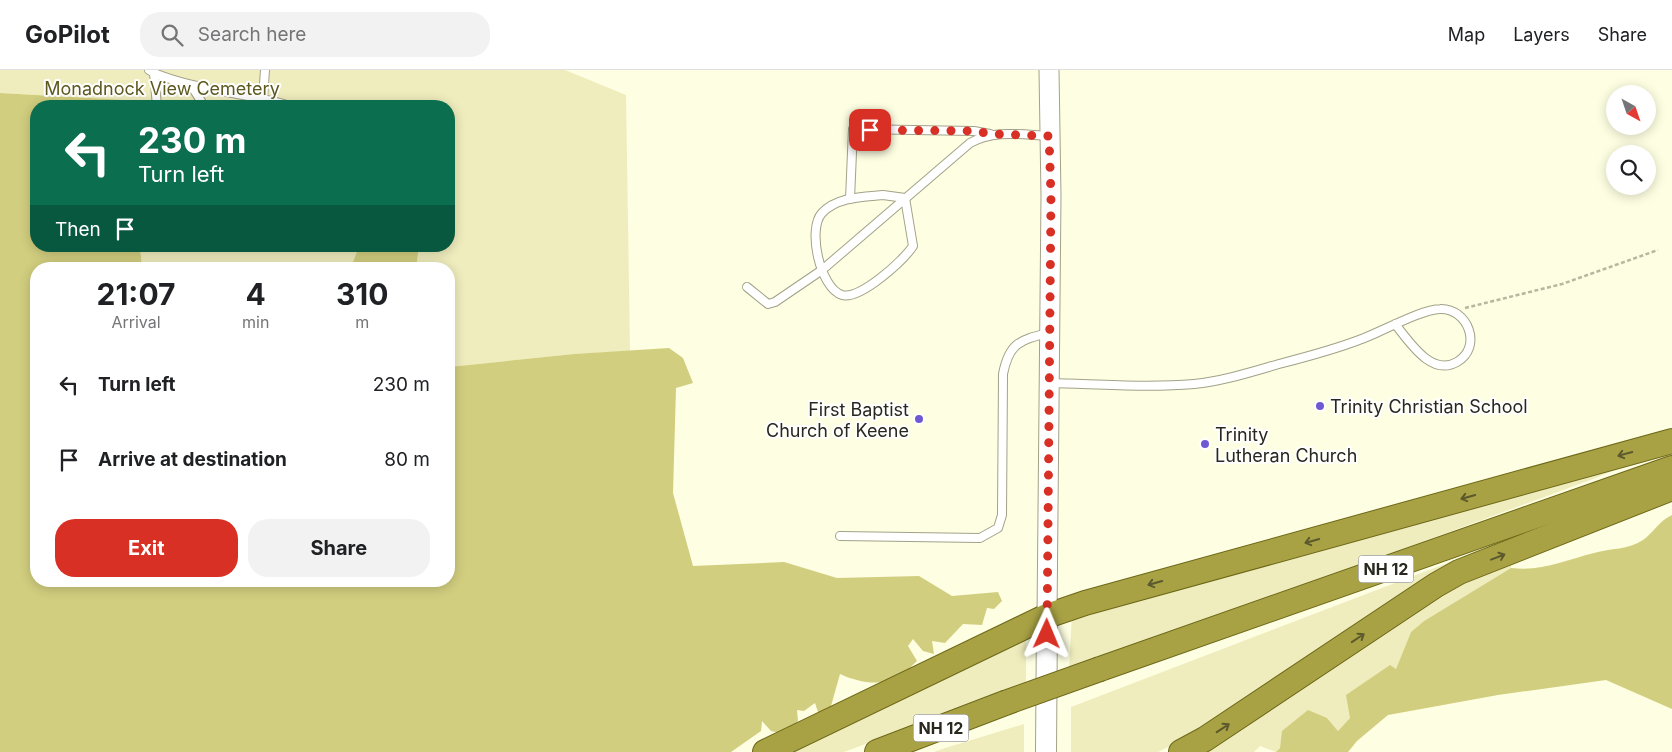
<!DOCTYPE html>
<style>
:root{--surface:#fff;--page:#f2f2f2;--text:#202124;--muted:#757577;--line:#e0e0e0;--accent:#d93025}
body{margin:0;font-family:Inter,sans-serif;background:var(--page);color:var(--text);height:100vh;display:flex;flex-direction:column;font-size:19px;white-space:nowrap}
*{box-sizing:border-box;margin:0}
p{font-size:16px;color:var(--muted)}
.icon{flex:none;width:28px;height:28px;fill:none;stroke:currentColor;stroke-width:2;stroke-linecap:round;stroke-linejoin:round}
.map{position:relative;flex:1;overflow:hidden}
.details{position:absolute;left:30px;top:192px;width:425px;height:325px;display:flex;flex-direction:column;background:var(--surface);border-radius:20px;box-shadow:0 2px 12px #0003}
.details>*{flex:none}
.banner{position:absolute;left:30px;top:30px;width:425px;height:152px;border-radius:20px;box-shadow:0 2px 12px #0003;background:#0b6e4f;color:#fff;overflow:hidden}
.needle{width:32px;rotate:140deg}
.controls{position:absolute;left:1606px;top:15px;display:grid;gap:10px}
.controls a{display:grid;place-items:center;width:50px;height:50px;border-radius:50%;background:var(--surface);box-shadow:0 2px 12px #0003;font-size:25px}
.pin{position:absolute;display:grid;place-items:center;width:42px;height:42px;color:#fff;margin:-21px;border-radius:10px;box-shadow:0 2px 8px #0006}
.me{position:absolute;width:55px;margin:-28px;rotate:1deg;stroke-linejoin:round;filter:drop-shadow(0 0 4px #0008)}
.turn{display:flex;align-items:center;gap:18px;height:105px;padding:0 25px;font-size:22px}
.turn .icon{width:65px;height:65px;stroke-width:2.5}
.turn b{display:block;font-size:35px;line-height:42px}
.then{display:flex;align-items:center;height:48px;padding:0 25px;background:#0003;gap:10px;font-size:19px}
.eta{display:flex;justify-content:space-evenly;align-items:center;height:85px;text-align:center}
.eta b{font-size:30px;font-weight:700;line-height:35px}
.primary-button{display:flex;gap:10px;margin-top:auto;padding:10px 25px}
.primary-button a{flex:1;height:58px;border-radius:20px;background:var(--accent);color:#fff;font-size:20px;font-weight:700;line-height:58px;text-align:center}
.primary-button a+a{background:var(--page);color:var(--text)}
ul{padding:0;list-style:none}
li{display:flex;align-items:center;gap:15px;height:75px;padding:0 25px}
li div{flex:1}
li b{display:block;font-size:19px}
li em{font-style:normal}
header{display:flex;align-items:center;gap:30px;box-sizing:border-box;height:70px;padding:0 25px;background:var(--surface);border-bottom:1px solid var(--line)}
header strong{font-size:24px}
nav{display:flex;gap:28px;margin-inline-start:auto;font-size:18px}
.search{width:350px;height:45px;background:var(--page);display:flex;align-items:center;gap:12px;box-sizing:border-box;padding:0 18px;border-radius:20px;color:var(--muted);font-size:19px}
.map>svg:first-child{display:block}
.green{fill:#efedbd}
.forest{fill:#d2ce7f}
.lines{fill:none;stroke-linecap:round;stroke-linejoin:round}
.service-casing{stroke:#a3a289;stroke-width:10}
.tertiary-casing{stroke:#a3a289;stroke-width:21}
.secondary-casing{stroke:#a3a289;stroke-width:22}
.trunk-casing{stroke:#6d6819;stroke-width:26}
.path{stroke:#b7b7a1;stroke-width:2.5;stroke-dasharray:4 2.5;stroke-linecap:butt}
.service{stroke:#fff;stroke-width:8}
.tertiary{stroke:#fff;stroke-width:19}
.secondary{stroke:#fff;stroke-width:20}
.trunk{stroke:#a8a244;stroke-width:24}
.trunk-bridge-casing{stroke:#6d6819;stroke-width:26;stroke-linecap:butt}
.trunk-bridge{stroke:#a8a244;stroke-width:24}
.oneway{stroke:#5b592d}
.route{stroke:#d93025;stroke-width:9;stroke-dasharray:0 16.2}
.poi-dot{fill:#7058d2;stroke:#fff;stroke-width:2}
.labels{text-anchor:middle;dominant-baseline:central;stroke-width:4;stroke-linejoin:round;paint-order:stroke}
.shield{fill:#fff;stroke:#686862;stroke-width:1}
.shield-label{font-size:16px;font-weight:bold;fill:#28281e}
.park-label{font-size:18px;fill:#5d591f;stroke:#fff}
.poi-label{font-size:18px;fill:#28281e;stroke:#fff;text-anchor:start}
</style>
<header>
<strong>GoPilot</strong>
<div class="search"><svg class="icon" aria-label="search" viewBox="0 0 24 24"><circle cx="10" cy="10" r="6"/><path d="M15 15l6 6"/></svg>Search here</div>
<nav><a>Map</a><a>Layers</a><a>Share</a></nav>
</header>
<div class="map">
<svg width="1672" height="682" viewBox="0 0 1672 682">
<rect width="100%" height="100%" fill="#fefee2"/>
<g class="green">
<polygon points="0,0 565,0 626,25 630,281 574,284 449,297 449,199 416,199 419,176 449,176 449,36 126,36 125,30 0,23"/>
<polygon points="140,176 359,176 353,192 322,199 153,199 142,197"/>
<polygon points="1653,384 1593,409 1178,562 1069,599 1072,544"/>
<polygon points="1484,479 1485,482 1202,660 1158,682 1071,682 1071,637"/>
<polygon points="1511,491 1511,498 1424,551 1411,562 1396,599 1338,661 1327,648 1283,661 1280,678 1276,682 1260,676 1254,682 1194,682 1453,516"/>
<polygon points="1026,567 1026,614 844,682 776,682"/>
<polygon points="1024,654 1024,682 934,682 942,679"/>
</g>
<g class="forest">
<path d="M0,23L125,30L126,36H36V176H140L142,197L153,199H36V511H449V297L574,284L669,278L683,288L693,313L676,318L673,423L693,496L784,492L837,508L919,506L952,526L998,522L1002,531L994,539L987,538L982,555L963,554L945,573L932,571L934,584L923,581L913,569L908,576L917,591C911,596 905,604 899,607C881,617 857,612 840,604L829,643L819,645L815,633L804,641L797,640L798,651L784,664L771,661L762,651L761,661L731,682H0Z"/>
<polygon points="359,176 419,176 416,199 322,199 353,192"/>
<path d="M1672,445V639L1606,610L1498,625L1388,645L1357,671L1348,682H1276L1280,678L1282,661L1308,640L1327,648L1338,661L1350,648L1346,625L1390,595L1396,599L1411,562L1424,551L1511,498C1540,502 1566,490 1594,483C1611,478 1628,480 1643,470C1654,462 1659,451 1672,445Z"/>
</g>
<g class="lines">
<defs>
<g id="service">
<polyline points="149,0 154,3 157,36"/>
<path d="M154,3C198,21 245,22 290,36"/>
<polyline points="191,15 204,36"/>
<polyline points="263,28 265,0"/>
<path d="M883,125L905,128L913,176C903,191 860,230 842,225C820,218 807,159 822,143C837,127 862,127 883,125Z"/>
<polyline points="850,129 853,59 974,61 990,64"/>
<path d="M747,217L768,234L775,232L822,200L970,73C994,59 1023,65 1049,66"/>
<path d="M1050,313C1097,314 1147,318 1194,314C1223,311 1251,302 1279,294C1306,287 1333,280 1359,270C1379,263 1422,239 1440,239C1468,238 1483,277 1457,292C1431,307 1409,271 1395,254"/>
<path d="M840,466L980,468L998,458L1002,445L1003,304C1009,273 1020,270 1048,263"/>
</g>
<polyline id="tertiary" points="1047,546 1051,126 1049,0"/>
<polyline id="secondary" points="1046,682 1047,546"/>
<g id="trunk">
<polyline points="1100,599 1672,398"/>
<polyline points="765,682 1047,546 1085,533 1672,371"/>
<polyline points="877,682 1005,633"/>
<polyline points="1181,682 1205,669 1436,515 1459,502 1672,418"/>
</g>
</defs>
<use href="#service" class="service-casing"/>
<use href="#tertiary" class="tertiary-casing"/>
<use href="#secondary" class="secondary-casing"/>
<use href="#trunk" class="trunk-casing"/>
<polyline class="path" points="1465,238 1562,214 1658,180"/>
<use href="#service" class="service"/>
<use href="#tertiary" class="tertiary"/>
<use href="#secondary" class="secondary"/>
<use href="#trunk" class="trunk"/>
<defs>
<polyline id="trunk-bridge" points="1005,633 1100,599"/>
</defs>
<use href="#trunk-bridge" class="trunk-bridge-casing"/>
<use href="#trunk-bridge" class="trunk-bridge"/>
</g>
<defs><path id="oneway-shaft" d="M-6 0H5M1.5-3L5.5 0L1.5 3" fill="none" stroke-width="1.6" stroke-linecap="round" stroke-linejoin="round" transform="scale(1.25)"/></defs>
<g class="oneway">
<use href="#oneway-shaft" transform="translate(1625 384) rotate(165)"/>
<use href="#oneway-shaft" transform="translate(1468 427) rotate(164)"/>
<use href="#oneway-shaft" transform="translate(1312 471) rotate(164)"/>
<use href="#oneway-shaft" transform="translate(1498 487) rotate(-21)"/>
<use href="#oneway-shaft" transform="translate(1155 513) rotate(164)"/>
<use href="#oneway-shaft" transform="translate(1358 568) rotate(-34)"/>
<use href="#oneway-shaft" transform="translate(1223 658) rotate(-33)"/>
</g>
<g class="lines">
<polyline class="route" points="870,60 974,61 992,64 1049,66 1051,126 1047,564"/>
</g>
<g class="poi-dot">
<circle cx="1320" cy="336" r="5"/>
<circle cx="919" cy="349" r="5"/>
<circle cx="1205" cy="374" r="5"/>
</g>
<g class="labels">
<g class="shield">
<rect x="1358.5" y="485.5" width="55" height="27" rx="4"/>
<rect x="913.5" y="644.5" width="55" height="27" rx="4"/>
</g>
<g class="shield-label">
<text x="1386" y="499">NH 12</text>
<text x="941" y="658">NH 12</text>
</g>
<g class="park-label">
<text x="162" y="18">Monadnock View Cemetery</text>
</g>
<g class="poi-label">
<text x="1330" y="336">Trinity Christian School</text>
<text x="909" y="339" text-anchor="end">First Baptist<tspan x="909" dy="21">Church of Keene</tspan></text>
<text x="1215" y="364">Trinity<tspan x="1215" dy="21">Lutheran Church</tspan></text>
</g>
</g>
</svg>
<div class="controls">
<a><svg class="needle" viewBox="-14 -14 28 28"><path d="M0-13l5 13h-10z" fill="#e53935"/><path d="M0 13l5-13h-10z" fill="#757577"/></svg></a>
<a><svg class="icon" aria-label="search" viewBox="0 0 24 24"><circle cx="10" cy="10" r="6"/><path d="M15 15l6 6"/></svg></a>
</div>
<div class="pin" style="left:870px;top:60px;background:#d93025"><svg class="icon" aria-label="arrive" viewBox="0 0 24 24"><path d="M6 21V4h12l-3 4 3 4H6"/></svg></div>
<svg class="me" style="left:1047px;top:564px" viewBox="-20 -20 40 40"><path d="M0-17L14 15 0 8-14 15z" fill="#d93025" stroke="#fff" stroke-width="4"/></svg>
<div class="banner">
<div class="turn"><svg class="icon" aria-label="left" viewBox="0 0 24 24"><path d="M17 20v-9H6M10 6l-5 5 5 5"/></svg><div><b>230 m</b>Turn left</div></div>
<div class="then">Then<svg class="icon" aria-label="arrive" viewBox="0 0 24 24"><path d="M6 21V4h12l-3 4 3 4H6"/></svg></div>
</div>
<section class="details">
<div class="eta">
<div><b>21:07</b><p>Arrival</p></div>
<div><b>4</b><p>min</p></div>
<div><b>310</b><p>m</p></div>
</div>
<ul>
<li><svg class="icon" aria-label="left" viewBox="0 0 24 24"><path d="M17 20v-9H6M10 6l-5 5 5 5"/></svg><div><b>Turn left</b></div><em>230 m</em></li>
<li><svg class="icon" aria-label="arrive" viewBox="0 0 24 24"><path d="M6 21V4h12l-3 4 3 4H6"/></svg><div><b>Arrive at destination</b></div><em>80 m</em></li>
</ul>
<div class="primary-button"><a>Exit</a><a>Share</a></div>
</section>
</div>
